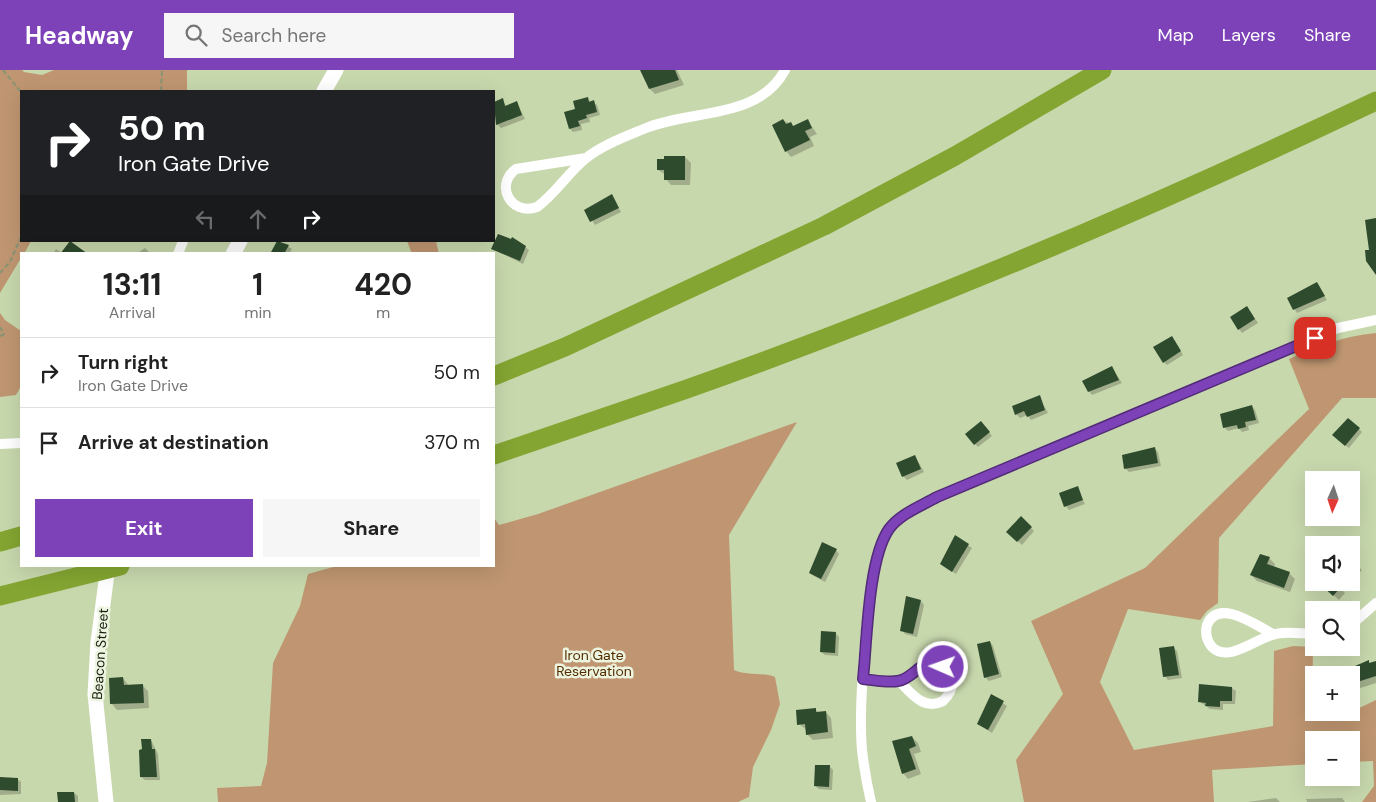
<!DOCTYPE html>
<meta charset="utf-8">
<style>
:root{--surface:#fff;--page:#f6f6f6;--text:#222;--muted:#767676;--line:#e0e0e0;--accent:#7e42b8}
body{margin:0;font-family:"DM Sans",sans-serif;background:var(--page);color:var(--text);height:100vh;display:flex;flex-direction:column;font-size:19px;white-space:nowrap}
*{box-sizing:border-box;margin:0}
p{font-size:16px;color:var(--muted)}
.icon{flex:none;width:28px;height:28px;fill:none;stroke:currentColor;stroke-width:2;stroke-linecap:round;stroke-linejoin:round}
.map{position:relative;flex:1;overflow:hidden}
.sheet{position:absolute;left:20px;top:182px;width:475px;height:315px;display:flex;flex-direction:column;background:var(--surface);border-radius:0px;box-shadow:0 5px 20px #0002}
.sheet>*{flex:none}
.guide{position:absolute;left:20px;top:20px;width:475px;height:152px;border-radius:0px;box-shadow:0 5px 20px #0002;background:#202124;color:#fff;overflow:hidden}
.needle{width:32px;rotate:183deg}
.tools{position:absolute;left:1305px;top:401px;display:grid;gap:10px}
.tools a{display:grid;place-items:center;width:55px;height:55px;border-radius:0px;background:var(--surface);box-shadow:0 5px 20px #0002;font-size:25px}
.pin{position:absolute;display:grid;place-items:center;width:42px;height:42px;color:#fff;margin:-21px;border-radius:10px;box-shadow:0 2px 8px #0006}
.me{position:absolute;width:55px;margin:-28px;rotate:272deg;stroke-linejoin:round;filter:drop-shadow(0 0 4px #0008)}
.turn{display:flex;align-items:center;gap:18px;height:105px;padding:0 15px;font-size:22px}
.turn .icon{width:65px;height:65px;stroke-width:2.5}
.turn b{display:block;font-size:35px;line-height:42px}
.lanes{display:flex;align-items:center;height:48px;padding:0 15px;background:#0003;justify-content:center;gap:25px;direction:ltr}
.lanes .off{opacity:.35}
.eta{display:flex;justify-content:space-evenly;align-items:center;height:85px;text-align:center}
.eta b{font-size:30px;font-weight:700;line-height:35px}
.primary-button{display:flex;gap:10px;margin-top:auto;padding:10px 15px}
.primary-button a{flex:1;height:58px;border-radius:0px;background:var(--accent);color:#fff;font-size:20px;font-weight:700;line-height:58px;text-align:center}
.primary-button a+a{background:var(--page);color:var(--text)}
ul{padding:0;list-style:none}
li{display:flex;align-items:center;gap:15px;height:70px;padding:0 15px;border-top:1px solid var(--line)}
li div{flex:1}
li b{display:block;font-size:19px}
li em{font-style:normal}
header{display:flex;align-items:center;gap:30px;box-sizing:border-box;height:70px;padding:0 25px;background:var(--accent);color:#fff}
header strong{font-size:24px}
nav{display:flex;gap:28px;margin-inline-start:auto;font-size:18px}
.search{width:350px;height:45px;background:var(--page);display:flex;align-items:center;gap:12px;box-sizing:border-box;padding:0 18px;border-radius:0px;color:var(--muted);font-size:19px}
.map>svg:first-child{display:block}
.green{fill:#bf9671}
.shadow{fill:#0003}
.building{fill:#2f4b2e}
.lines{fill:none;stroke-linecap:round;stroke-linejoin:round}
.path{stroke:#889473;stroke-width:2;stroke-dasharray:5 2.5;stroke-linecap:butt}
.street{stroke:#fff;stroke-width:10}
.secondary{stroke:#fff;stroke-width:15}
.highway{stroke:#84a532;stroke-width:19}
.route-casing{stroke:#522b78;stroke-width:12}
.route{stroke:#7e42b8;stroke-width:9}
.labels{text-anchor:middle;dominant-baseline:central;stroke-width:5;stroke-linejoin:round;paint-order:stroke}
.street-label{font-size:14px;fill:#171d0d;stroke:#edf5e0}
.park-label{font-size:14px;fill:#532d00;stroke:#edf5e0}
</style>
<header>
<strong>Headway</strong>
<div class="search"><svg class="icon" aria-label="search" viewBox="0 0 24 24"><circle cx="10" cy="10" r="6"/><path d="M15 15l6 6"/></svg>Search here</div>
<nav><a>Map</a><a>Layers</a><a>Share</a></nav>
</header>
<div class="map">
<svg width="1376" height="732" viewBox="0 0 1376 732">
<rect width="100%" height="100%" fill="#c8d8ad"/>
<g class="green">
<polygon points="0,0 22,0 24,2 42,5 54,0 187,0 187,21 21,21 21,171 31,171 24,184 21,184 21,188 0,223"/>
<polygon points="407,171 436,171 439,184 412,184"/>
<polygon points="0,243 5,250 21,261 21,316 16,325 0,327"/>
<path d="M1376,263V328H1342L1219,468L1218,533L1207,541L1200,550L1128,539L1100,612L1134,680L1273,656L1274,581L1293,576L1313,577L1312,649L1351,642L1376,630V732H1362L1374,716L1373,691L1351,692V670H1314V694L1212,700L1214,732H1024L1016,690L1063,624L1031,551L1145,498L1309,339L1289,289C1320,276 1343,266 1376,263Z"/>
<path d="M797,352L729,465L734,600C748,606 761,602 775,607L780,634L771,660L753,697L749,727L738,732H218L217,718L261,716L267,693L273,593L300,536L308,504L337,496H494V448L499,455L538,444Z"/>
</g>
<g class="shadow">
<polygon points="641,0 677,0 684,15 655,24 650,19"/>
<polygon points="587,29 597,35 600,45 589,48 590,52 581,54 582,60 573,62 570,59 577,40"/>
<polygon points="502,30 507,37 517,33 525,49 501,58 497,54 494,42 497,41"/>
<polygon points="783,50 795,57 808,51 817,64 810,67 814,76 791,87 786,81"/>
<polygon points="685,87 691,93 690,115 671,115 666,109 666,105 658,100"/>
<polygon points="612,126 621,142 595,155 586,140"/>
<polygon points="279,171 292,179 289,184 272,184"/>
<polygon points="525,177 529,180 523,194 493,179"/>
<polygon points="145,178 151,184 140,184 139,182"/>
<polygon points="56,179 62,183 85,184 53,184"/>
<polygon points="1317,214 1327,230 1297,243 1288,229"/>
<polygon points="1250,241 1258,253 1242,263 1239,259"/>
<polygon points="1175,271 1183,285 1167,295 1164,292"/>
<polygon points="1112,298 1122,313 1092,325 1089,321"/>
<polygon points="1039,327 1048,343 1031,350 1027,345 1020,348 1016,344"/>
<polygon points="1252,336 1255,340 1259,353 1248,356 1249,360 1242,362 1239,358 1228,361 1224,357"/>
<polygon points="984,356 992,366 978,377 975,374"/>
<polygon points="1359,359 1362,362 1349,378 1337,369"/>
<polygon points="1155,379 1158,382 1161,396 1129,402 1125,398"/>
<polygon points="915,386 924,402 907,410 903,406"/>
<polygon points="1077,418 1085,434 1069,440 1066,436"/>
<polygon points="1351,446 1353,451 1340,455 1336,448"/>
<polygon points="1021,448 1034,461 1022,475 1008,462"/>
<polygon points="956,467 972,478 956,504 941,494"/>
<polygon points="836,480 839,484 825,512 814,506 810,503"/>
<polygon points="1269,488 1275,494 1274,498 1289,503 1295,509 1290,522 1257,511 1251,505"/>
<polygon points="1351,490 1362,500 1351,512"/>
<polygon points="1324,512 1350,512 1343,521 1345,523 1339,530 1328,520"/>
<polygon points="907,528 921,531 924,535 917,567 905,564 902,560"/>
<polygon points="835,563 839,567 838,586 825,585 821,582"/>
<polygon points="990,572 993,576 1002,607 989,611 985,607"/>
<polygon points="1173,577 1177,581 1182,608 1168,610 1165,606"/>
<polygon points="1368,591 1370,594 1376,592 1376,613 1351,621 1351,605 1339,605"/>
<polygon points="123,608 129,616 142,615 148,621 149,638 117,640 112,634"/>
<polygon points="1232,618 1236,621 1235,634 1223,634 1223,640 1210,639 1200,632"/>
<polygon points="992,626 1007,636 992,663 978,654"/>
<polygon points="815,639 819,643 826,642 831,648 833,668 813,670 807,664 807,660 799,654"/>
<polygon points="912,667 918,673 921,682 914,684 921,704 908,709 903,703"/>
<polygon points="151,670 158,684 160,710 145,710 141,707 143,680"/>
<polygon points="829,696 833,700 832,720 819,719 815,716"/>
<polygon points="0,709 17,709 21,712 21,724 0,725"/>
<polygon points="74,723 78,726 78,732 59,732"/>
<polygon points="1276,728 1280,732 1248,732"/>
<polygon points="1342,728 1345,732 1307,732 1306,729"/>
</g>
<g class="building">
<polygon points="640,0 675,0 679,10 649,19"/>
<polygon points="588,27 589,32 594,30 597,42 586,45 587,48 578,51 580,56 569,59 564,42 575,39 573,31"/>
<polygon points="503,28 505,36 517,31 522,45 496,55 494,32"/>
<polygon points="783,49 786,54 791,52 793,56 808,49 812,58 805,61 810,70 785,82 772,55"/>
<polygon points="664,86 685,86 685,110 664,110 664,100 657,100 657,89 664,89"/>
<polygon points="612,124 619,138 590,152 584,140"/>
<polygon points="1376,148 1376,205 1366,191 1365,180 1369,180 1365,150"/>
<polygon points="498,164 511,169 512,167 526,176 520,191 491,179"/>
<polygon points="70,171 88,184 60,184"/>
<polygon points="277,171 289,175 284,184 270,184"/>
<polygon points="1317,212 1325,226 1293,240 1287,228"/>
<polygon points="1247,236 1255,249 1238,260 1230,247"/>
<polygon points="1172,266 1181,281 1163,293 1153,277"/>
<polygon points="1112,296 1119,310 1088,322 1082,311"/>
<polygon points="1040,325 1045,340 1027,347 1024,341 1015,345 1012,336"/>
<polygon points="1252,335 1256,350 1245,352 1246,357 1238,359 1237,355 1223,358 1220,344"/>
<polygon points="1348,348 1360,358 1345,376 1332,365"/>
<polygon points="981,351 990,362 974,375 965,364"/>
<polygon points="1155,377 1158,393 1124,399 1122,385"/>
<polygon points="915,385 921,399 902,407 896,393"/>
<polygon points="1078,416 1083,430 1064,437 1059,423"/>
<polygon points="1021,446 1032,457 1017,472 1006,462"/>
<polygon points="955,465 969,474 952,502 940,494"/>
<polygon points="822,472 837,479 821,509 809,503"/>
<polygon points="1260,484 1270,487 1267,494 1290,502 1284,518 1250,505"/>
<polygon points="1318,512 1336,512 1341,517 1333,526"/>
<polygon points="906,526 921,530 913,564 900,561"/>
<polygon points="821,561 836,562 835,583 820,582"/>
<polygon points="990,571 999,604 984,608 977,574"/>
<polygon points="1174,576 1179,605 1163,607 1159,578"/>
<polygon points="1369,590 1369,593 1376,591 1376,606 1351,614 1351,605 1334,605"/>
<polygon points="123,607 124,615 143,614 144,633 110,634 109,608"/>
<polygon points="1199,614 1232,617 1232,631 1220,631 1220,637 1205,636 1206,633 1198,632"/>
<polygon points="991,624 1004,631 988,660 977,654"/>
<polygon points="816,638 816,642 826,641 828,662 806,665 805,654 797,655 796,640"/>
<polygon points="912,666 916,676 909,679 916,699 902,704 892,671"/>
<polygon points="141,669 151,669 152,679 155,679 157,707 140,707 139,680 142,679"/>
<polygon points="815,695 830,695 829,717 814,716"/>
<polygon points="0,707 18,708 18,721 0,720"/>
<polygon points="57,722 74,722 75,732 58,732"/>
</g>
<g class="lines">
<g class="path">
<polyline points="3,0 21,22"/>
<polyline points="161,21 162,0"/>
<polyline points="0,203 10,192 21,167"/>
<polyline points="0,257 4,264 0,266"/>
</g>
<g class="street">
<path d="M586,88L516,99C494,115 511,146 537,137C555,124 568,103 585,89C602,75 627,66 646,58C693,39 758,50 785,0"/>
<polyline points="178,184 183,171"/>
<polyline points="0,374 21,373"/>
<polyline points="1351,555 1376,533"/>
<path d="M1273,564C1257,556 1218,527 1207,555C1205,563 1207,571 1212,577C1229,594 1257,567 1276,564C1288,561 1301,564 1314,564"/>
<path d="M863,609C874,610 888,613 898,611C914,608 924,583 943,597C948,601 952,607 952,614C952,621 948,626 943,631C924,641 912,624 899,611"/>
<path d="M871,732C867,715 864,697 862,680C858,638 866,490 890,459C901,444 921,436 937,427L1338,258L1376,250"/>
</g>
<g class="secondary">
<polyline points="324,21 336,0"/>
<polyline points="233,184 240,171"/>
<polyline points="106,732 95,624 98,572 108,496"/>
</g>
<g class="highway">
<polyline points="494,306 565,277 824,156 955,86 1102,0"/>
<path d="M494,385C557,363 621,342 684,320C919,237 1151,138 1376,31"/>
<polyline points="0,472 21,466"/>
<polyline points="0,526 120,496"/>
</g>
</g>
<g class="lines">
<defs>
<path id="route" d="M943,597C922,584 916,608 898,611C888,613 874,610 863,609C867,571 868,489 889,459C900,444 921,436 937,427L1315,268"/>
</defs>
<use href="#route" class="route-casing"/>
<use href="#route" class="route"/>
</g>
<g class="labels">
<g class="street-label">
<text transform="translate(100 584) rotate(-86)">Beacon Street</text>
</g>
<g class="park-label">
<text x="594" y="585">Iron Gate<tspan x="594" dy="16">Reservation</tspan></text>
</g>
</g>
</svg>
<div class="tools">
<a><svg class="needle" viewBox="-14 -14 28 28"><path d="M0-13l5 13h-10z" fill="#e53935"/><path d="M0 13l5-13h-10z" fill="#767676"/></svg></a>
<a><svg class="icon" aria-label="sound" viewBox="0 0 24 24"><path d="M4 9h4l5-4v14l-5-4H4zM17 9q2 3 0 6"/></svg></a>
<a><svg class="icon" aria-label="search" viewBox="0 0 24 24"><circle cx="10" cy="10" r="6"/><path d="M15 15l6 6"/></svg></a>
<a>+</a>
<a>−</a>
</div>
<div class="pin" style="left:1315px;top:268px;background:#d93025"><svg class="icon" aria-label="arrive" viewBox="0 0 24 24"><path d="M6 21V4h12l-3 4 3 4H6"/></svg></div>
<svg class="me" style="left:943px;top:597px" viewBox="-20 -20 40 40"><circle r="17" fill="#7e42b8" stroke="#fff" stroke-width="3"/><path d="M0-11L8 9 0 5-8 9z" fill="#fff"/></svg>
<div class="guide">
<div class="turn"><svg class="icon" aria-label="right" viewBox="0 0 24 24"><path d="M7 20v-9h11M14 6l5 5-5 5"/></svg><div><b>50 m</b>Iron Gate Drive</div></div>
<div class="lanes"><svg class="icon off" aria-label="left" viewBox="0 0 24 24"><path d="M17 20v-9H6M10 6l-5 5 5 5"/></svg><svg class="icon off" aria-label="ahead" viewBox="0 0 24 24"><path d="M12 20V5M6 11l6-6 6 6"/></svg><svg class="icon" aria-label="right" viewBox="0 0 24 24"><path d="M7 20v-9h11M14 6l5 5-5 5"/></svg></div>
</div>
<section class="sheet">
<div class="eta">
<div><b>13:11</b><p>Arrival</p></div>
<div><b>1</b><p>min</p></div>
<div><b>420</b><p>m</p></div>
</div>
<ul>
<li><svg class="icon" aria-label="right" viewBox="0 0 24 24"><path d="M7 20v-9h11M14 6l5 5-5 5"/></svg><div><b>Turn right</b><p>Iron Gate Drive</p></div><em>50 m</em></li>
<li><svg class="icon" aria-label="arrive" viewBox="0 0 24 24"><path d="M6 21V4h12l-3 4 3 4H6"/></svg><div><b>Arrive at destination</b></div><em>370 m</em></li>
</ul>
<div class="primary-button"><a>Exit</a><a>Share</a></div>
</section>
</div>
